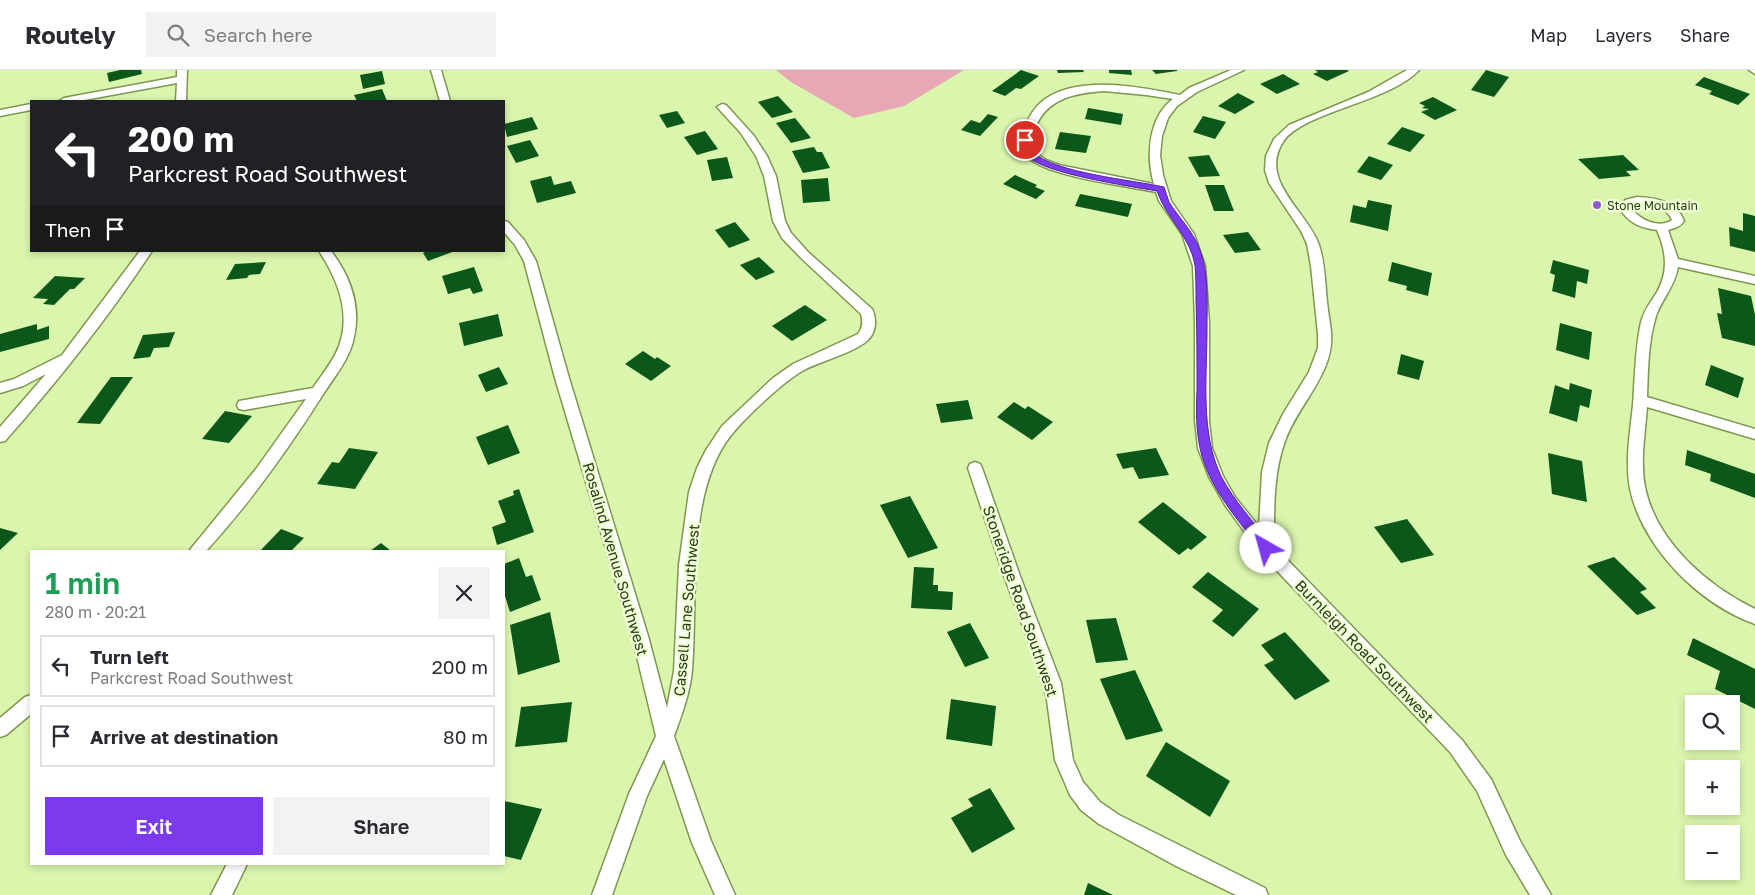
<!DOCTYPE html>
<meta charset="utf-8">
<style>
:root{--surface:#fff;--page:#f2f2f3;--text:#2b2b33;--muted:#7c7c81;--line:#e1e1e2;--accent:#7c3aed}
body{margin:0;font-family:"Golos Text",sans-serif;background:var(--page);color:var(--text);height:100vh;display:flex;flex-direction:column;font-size:19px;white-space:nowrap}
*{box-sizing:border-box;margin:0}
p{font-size:16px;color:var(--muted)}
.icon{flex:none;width:28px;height:28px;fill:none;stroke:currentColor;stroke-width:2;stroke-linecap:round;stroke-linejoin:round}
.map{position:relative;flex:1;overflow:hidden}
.details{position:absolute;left:30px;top:480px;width:475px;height:315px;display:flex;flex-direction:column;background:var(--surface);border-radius:0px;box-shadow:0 2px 8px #0003}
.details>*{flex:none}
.guide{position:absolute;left:30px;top:30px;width:475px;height:152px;border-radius:0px;box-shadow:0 2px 8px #0003;background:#202124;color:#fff;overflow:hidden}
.fabs{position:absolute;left:1685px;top:625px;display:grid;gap:10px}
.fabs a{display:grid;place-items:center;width:55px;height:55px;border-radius:0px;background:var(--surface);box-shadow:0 2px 8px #0003;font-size:25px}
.pin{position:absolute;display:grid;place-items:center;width:42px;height:42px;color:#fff;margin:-21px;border:2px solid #fff;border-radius:50%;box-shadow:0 1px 5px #0007}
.me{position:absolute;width:55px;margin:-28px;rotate:322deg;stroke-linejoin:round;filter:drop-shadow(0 0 4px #0008)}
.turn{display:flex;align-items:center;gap:18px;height:105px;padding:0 15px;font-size:22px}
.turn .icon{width:65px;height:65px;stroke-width:2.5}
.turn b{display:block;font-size:35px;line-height:42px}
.then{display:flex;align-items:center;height:48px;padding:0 15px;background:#0003;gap:10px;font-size:19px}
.round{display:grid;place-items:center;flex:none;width:52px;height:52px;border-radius:0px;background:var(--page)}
.summary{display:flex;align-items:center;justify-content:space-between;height:85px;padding:0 15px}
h1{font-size:30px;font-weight:600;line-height:38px;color:#1e9e55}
.action{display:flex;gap:10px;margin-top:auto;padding:10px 15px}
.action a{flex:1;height:58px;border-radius:0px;background:var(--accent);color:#fff;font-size:20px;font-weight:600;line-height:58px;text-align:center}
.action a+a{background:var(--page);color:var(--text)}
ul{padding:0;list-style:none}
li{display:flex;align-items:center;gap:15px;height:62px;margin:0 10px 8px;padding:0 5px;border:2px solid var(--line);border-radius:0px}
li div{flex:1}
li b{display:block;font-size:19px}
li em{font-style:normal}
header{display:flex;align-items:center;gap:30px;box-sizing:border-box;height:70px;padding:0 25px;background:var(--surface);border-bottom:1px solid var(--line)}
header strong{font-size:24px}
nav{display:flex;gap:28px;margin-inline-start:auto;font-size:18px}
.search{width:350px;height:45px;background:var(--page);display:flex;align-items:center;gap:12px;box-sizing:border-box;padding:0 18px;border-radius:0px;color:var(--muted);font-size:19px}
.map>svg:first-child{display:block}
.green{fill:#e8a7b4}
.building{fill:#0c571a}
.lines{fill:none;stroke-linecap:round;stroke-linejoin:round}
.street-casing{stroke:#7e9751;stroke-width:3}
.street{fill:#fff;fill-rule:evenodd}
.route{fill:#7c3aed;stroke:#51269a}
.poi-dot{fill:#9457cd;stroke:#edffd3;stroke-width:2}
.labels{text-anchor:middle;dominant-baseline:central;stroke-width:5;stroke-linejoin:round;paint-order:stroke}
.far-poi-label{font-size:12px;fill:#2e381b;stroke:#edffd3;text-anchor:start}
.street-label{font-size:15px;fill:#2e381b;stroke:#edffd3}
</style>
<header>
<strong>Routely</strong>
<div class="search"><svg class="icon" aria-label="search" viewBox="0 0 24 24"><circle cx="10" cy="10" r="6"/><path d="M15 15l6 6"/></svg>Search here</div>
<nav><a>Map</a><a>Layers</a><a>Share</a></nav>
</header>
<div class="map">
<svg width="1755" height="825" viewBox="0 0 1755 825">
<rect width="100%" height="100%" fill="#daf6ad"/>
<polygon class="green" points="776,0 964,0 904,36 854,48 791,12"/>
<g class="building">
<polygon points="120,0 141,0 142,4 109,12 107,3"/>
<polygon points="1021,0 1039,6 1021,19 1016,18 1005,26 992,21"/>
<polygon points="1057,0 1083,0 1084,2 1058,3"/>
<polygon points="1109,0 1131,0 1132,5 1109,3"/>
<polygon points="1152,0 1177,0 1177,1 1156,4"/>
<polygon points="1315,0 1347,0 1349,1 1327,11 1313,4 1318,2"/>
<polygon points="1486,0 1509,7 1494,27 1471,20"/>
<polygon points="382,1 385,14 363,19 360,5"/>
<polygon points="1283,4 1300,14 1277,24 1260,14"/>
<polygon points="1704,7 1750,24 1738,35 1709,24 1712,21 1695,15"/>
<polygon points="382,19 387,31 357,31 354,25"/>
<polygon points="1238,23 1255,32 1235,44 1218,36"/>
<polygon points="778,26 793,42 772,48 758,32"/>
<polygon points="1433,27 1457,40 1435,50 1421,42 1429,39 1422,38 1425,36 1419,33"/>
<polygon points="1088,38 1123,44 1121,55 1085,49"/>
<polygon points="677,41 685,53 667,58 659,45"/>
<polygon points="988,44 998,47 980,66 961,60 971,50 980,53"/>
<polygon points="1203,46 1226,52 1215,69 1193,62"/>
<polygon points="532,47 538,59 507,67 504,54"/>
<polygon points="795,48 811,68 791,73 776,53"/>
<polygon points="1402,57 1425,65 1410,82 1387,74"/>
<polygon points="705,61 718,79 697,85 684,67"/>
<polygon points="1060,62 1091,66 1086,83 1055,79"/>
<polygon points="530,70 539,86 516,93 507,76"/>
<polygon points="814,77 817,82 822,82 830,98 803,103 792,81"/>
<polygon points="1209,85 1220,106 1199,107 1188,87"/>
<polygon points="1623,85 1639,100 1626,101 1631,106 1599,109 1578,89"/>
<polygon points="1369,86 1393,95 1381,110 1357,102"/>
<polygon points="727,87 733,108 712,111 707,90"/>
<polygon points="1015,105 1037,115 1035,117 1045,121 1036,129 1003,114"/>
<polygon points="551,106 554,115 571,111 576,123 537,133 530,111"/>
<polygon points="828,108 830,131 803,133 801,110"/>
<polygon points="1205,115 1224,115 1234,141 1214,141"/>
<polygon points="1080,124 1132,134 1128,147 1075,136"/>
<polygon points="1368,130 1392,135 1388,161 1350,152 1353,135 1366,138"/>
<polygon points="1743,143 1755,146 1755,182 1730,176 1729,157 1743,161"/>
<polygon points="735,152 750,170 729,178 715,160"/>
<polygon points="1248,162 1261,180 1235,183 1223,165"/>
<polygon points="427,181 455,181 428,191 423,183"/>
<polygon points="759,187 775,202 756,210 740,195"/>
<polygon points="1553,190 1589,200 1587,214 1577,211 1575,228 1552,221 1555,205 1550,203"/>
<polygon points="266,192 260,204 249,205 247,208 226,210 235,194"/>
<polygon points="1392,192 1432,203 1428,226 1406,220 1407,216 1388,211"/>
<polygon points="474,197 483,221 473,224 470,218 448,224 442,206"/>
<polygon points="55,206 85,208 74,219 70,219 54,235 43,234 48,229 33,228"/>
<polygon points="1718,218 1751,226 1755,245 1755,276 1722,268 1717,243 1722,244"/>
<polygon points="805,235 827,250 792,271 772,256"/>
<polygon points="498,244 503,266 464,276 459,253"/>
<polygon points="1560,253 1592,262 1589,290 1556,280"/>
<polygon points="37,254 37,260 49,256 49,269 0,282 0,264"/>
<polygon points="175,262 169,277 154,278 150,287 133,289 143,265"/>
<polygon points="643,281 655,289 657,287 671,296 651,311 625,294"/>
<polygon points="1401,284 1424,291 1419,310 1397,304"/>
<polygon points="1711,295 1744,308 1738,328 1705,315"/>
<polygon points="499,297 508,314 486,322 478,305"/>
<polygon points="111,307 133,307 100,354 77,353"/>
<polygon points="1570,313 1592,320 1589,338 1580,335 1577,352 1549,343 1555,315 1569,320"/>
<polygon points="968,330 973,349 941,353 936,334"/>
<polygon points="1014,332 1025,339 1028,336 1053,352 1032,370 997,347"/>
<polygon points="225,341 252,346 229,373 202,369"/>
<polygon points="508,355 520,383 488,395 476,367"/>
<polygon points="349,378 378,382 355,419 317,414 332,392 339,393"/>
<polygon points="1156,378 1169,405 1139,409 1133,397 1123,399 1116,384"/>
<polygon points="1687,380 1755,404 1755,428 1710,411 1711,404 1685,395"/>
<polygon points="1548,383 1582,391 1587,432 1552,424"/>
<polygon points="519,419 534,462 497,475 492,457 506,452 498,431 514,425 513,421"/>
<polygon points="910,426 938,478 908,488 880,435"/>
<polygon points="1163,432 1207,467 1191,480 1188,478 1179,485 1138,452"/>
<polygon points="1407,449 1434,485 1401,493 1374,457"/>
<polygon points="0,458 18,463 0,480"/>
<polygon points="281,459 304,468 291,481 260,481"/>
<polygon points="381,473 391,481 370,481"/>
<polygon points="1614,487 1647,519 1640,522 1656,538 1637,545 1587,496"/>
<polygon points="519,488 526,507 532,505 541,530 510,542 504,523 504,494"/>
<polygon points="914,497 934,498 933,515 938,515 938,521 953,522 952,540 911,538"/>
<polygon points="1208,502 1259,539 1233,567 1212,551 1223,540 1192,517"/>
<polygon points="550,542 560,592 518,605 510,555"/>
<polygon points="1116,548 1128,590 1096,593 1086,550"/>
<polygon points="970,553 989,588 965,597 947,562"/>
<polygon points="1285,562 1330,611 1295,630 1264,595 1274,590 1261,575"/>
<polygon points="1693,568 1755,599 1755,639 1715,619 1720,601 1687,585"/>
<polygon points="1135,600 1163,661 1126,670 1100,609"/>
<polygon points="951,629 996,636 992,676 946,669"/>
<polygon points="572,632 567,672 515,677 521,637"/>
<polygon points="1166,672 1230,711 1210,747 1146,706"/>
<polygon points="990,718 1015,759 972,783 951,748 973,736 968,729"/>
<polygon points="504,731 542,739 521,790 504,786"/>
<polygon points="1088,813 1113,825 1084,825"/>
</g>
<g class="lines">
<defs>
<g id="street">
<polygon points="177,0 187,0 186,31 176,31 177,13 79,31 59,31 64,28 177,7"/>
<polygon points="431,0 441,0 450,31 440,31"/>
<path d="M1231,0H1244L1197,22L1177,36L1168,48L1162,66L1160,85L1163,105L1171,131L1194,164L1205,196L1209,252V351L1212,378L1223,406L1235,427L1259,457L1262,402L1269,373L1283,344L1309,302L1318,278V264L1311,196L1307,174L1301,161L1269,113L1265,100L1266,86L1274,69L1289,55L1368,22L1407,0H1419C1390,32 1302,42 1283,72C1258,111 1308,142 1319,175C1325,193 1325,213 1327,232C1328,242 1330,252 1331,262C1335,303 1298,334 1285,371C1273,404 1274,441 1274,476L1462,670L1491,709L1520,771L1551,825H1530L1506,785L1477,721L1450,682L1260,483L1225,435L1209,407L1198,378L1195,351V252L1193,196L1182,164L1159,131L1156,122C1126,116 1054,107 1031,90C1020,82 1019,72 1024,60C1028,48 1034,37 1045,29C1081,5 1140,17 1180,25L1189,18ZM1104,21L1146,25L1173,29C1148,47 1146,88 1154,114L1059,95L1046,90L1033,81C1030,72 1032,66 1035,58C1047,28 1075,23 1104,21Z"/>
<polygon points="1749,0 1755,0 1755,4"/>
<polygon points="31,34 31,40 0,46 0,40"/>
<path d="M722,34L726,35L754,66L767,86L776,106L785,151L791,163L808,182L872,239C877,249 876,262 868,270C854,283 820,291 802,301C782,313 747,346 732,364C685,421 698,530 692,600C690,623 682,644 674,666L711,771L735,825H715L692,773L664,689L647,726L612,825H592L629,724L656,666L632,566L555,308L524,191L515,175L504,162V151L508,152L524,170L536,191L569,308L648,566L667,638L674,601L679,495L689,422L697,398L706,380L722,356L773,308L793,294L858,264C863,257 863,251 861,244L800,187L782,168L773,151L764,106L756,86L740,62L717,37Z"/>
<path d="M1637,127C1656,128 1677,131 1684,151C1680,157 1675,158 1668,160L1678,189L1755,206V214L1678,197C1675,216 1662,229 1656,246C1648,272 1648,301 1647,327L1755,359V369L1647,337C1645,364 1640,391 1645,417C1656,472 1708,516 1755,539V554C1699,534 1643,478 1630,419C1625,392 1630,363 1633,335C1635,307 1635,280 1641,252C1644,240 1651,232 1657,222C1669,201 1666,181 1657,160C1640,158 1629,153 1620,139L1625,130ZM1637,133C1650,135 1667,136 1672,150C1659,159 1640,150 1632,139L1634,134Z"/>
<path d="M140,181H152C108,248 58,311 5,371L0,372V357L46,304L23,316L0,323V313L14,309L62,285Z"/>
<path d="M319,181H331C350,206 361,236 354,267C350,289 334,307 322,326C287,381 250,433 206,481H189L256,399L306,329L244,340L239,339L237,335L239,331L313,318C321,306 330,295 336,283C353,248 339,211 319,181Z"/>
<polygon points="975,392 980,394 982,398 1020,506 1061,613 1073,690 1083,712 1100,732 1119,745 1265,818 1268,825 1236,825 1176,796 1099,754 1081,740 1070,725 1055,690 1047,630 1039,599 1004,506 968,398 970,394"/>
<polygon points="31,625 31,644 6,665 0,667 0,648 25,627"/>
<polygon points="227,794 247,794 232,825 211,825"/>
</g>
</defs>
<use href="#street" class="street-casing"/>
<use href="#street" class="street"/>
</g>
<path class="route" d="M1022,68H1028C1030,73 1029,79 1033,82C1054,103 1133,110 1164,117C1166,122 1167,127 1169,132C1179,148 1193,161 1200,180C1209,203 1207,234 1207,259C1207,307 1200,362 1221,406C1234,431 1254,452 1270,474L1272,478L1270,481H1262C1238,450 1208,417 1200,378C1196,359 1196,340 1197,321C1197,290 1197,260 1196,229C1196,218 1196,206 1195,195C1190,166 1166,148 1157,121C1129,116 1045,104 1027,86C1022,81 1020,74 1022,68Z"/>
<circle class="poi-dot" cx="1597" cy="135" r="5"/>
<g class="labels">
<g class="far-poi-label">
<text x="1607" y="135">Stone Mountain</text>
</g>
<g class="street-label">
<text transform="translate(616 489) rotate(74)">Rosalind Avenue Southwest</text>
<text transform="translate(1021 531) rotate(71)">Stoneridge Road Southwest</text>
<text transform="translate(686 540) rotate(-85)">Cassell Lane Southwest</text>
<text transform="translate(1365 581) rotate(46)">Burnleigh Road Southwest</text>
</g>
</g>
</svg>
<div class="fabs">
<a><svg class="icon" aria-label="search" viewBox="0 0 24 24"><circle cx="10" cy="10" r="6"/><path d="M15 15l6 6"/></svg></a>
<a>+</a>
<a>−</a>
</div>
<div class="pin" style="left:1025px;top:70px;background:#d93025"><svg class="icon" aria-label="arrive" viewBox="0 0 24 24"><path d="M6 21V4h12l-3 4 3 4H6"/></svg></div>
<svg class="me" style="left:1266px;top:478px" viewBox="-20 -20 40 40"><circle r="19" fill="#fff"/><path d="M0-13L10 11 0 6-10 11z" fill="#7c3aed"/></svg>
<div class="guide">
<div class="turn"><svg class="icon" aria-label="left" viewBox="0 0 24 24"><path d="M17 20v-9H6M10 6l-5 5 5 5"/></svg><div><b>200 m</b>Parkcrest Road Southwest</div></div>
<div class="then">Then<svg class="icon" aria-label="arrive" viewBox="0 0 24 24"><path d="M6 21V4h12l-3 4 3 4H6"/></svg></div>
</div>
<section class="details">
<div class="summary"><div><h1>1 min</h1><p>280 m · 20:21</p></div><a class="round"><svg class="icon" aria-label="close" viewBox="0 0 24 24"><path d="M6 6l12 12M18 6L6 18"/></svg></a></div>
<ul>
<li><svg class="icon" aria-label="left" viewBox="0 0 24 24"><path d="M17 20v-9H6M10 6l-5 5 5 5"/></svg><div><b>Turn left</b><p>Parkcrest Road Southwest</p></div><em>200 m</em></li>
<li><svg class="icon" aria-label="arrive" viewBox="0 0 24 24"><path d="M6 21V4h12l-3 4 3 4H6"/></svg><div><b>Arrive at destination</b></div><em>80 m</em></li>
</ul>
<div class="action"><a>Exit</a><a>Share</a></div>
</section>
</div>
